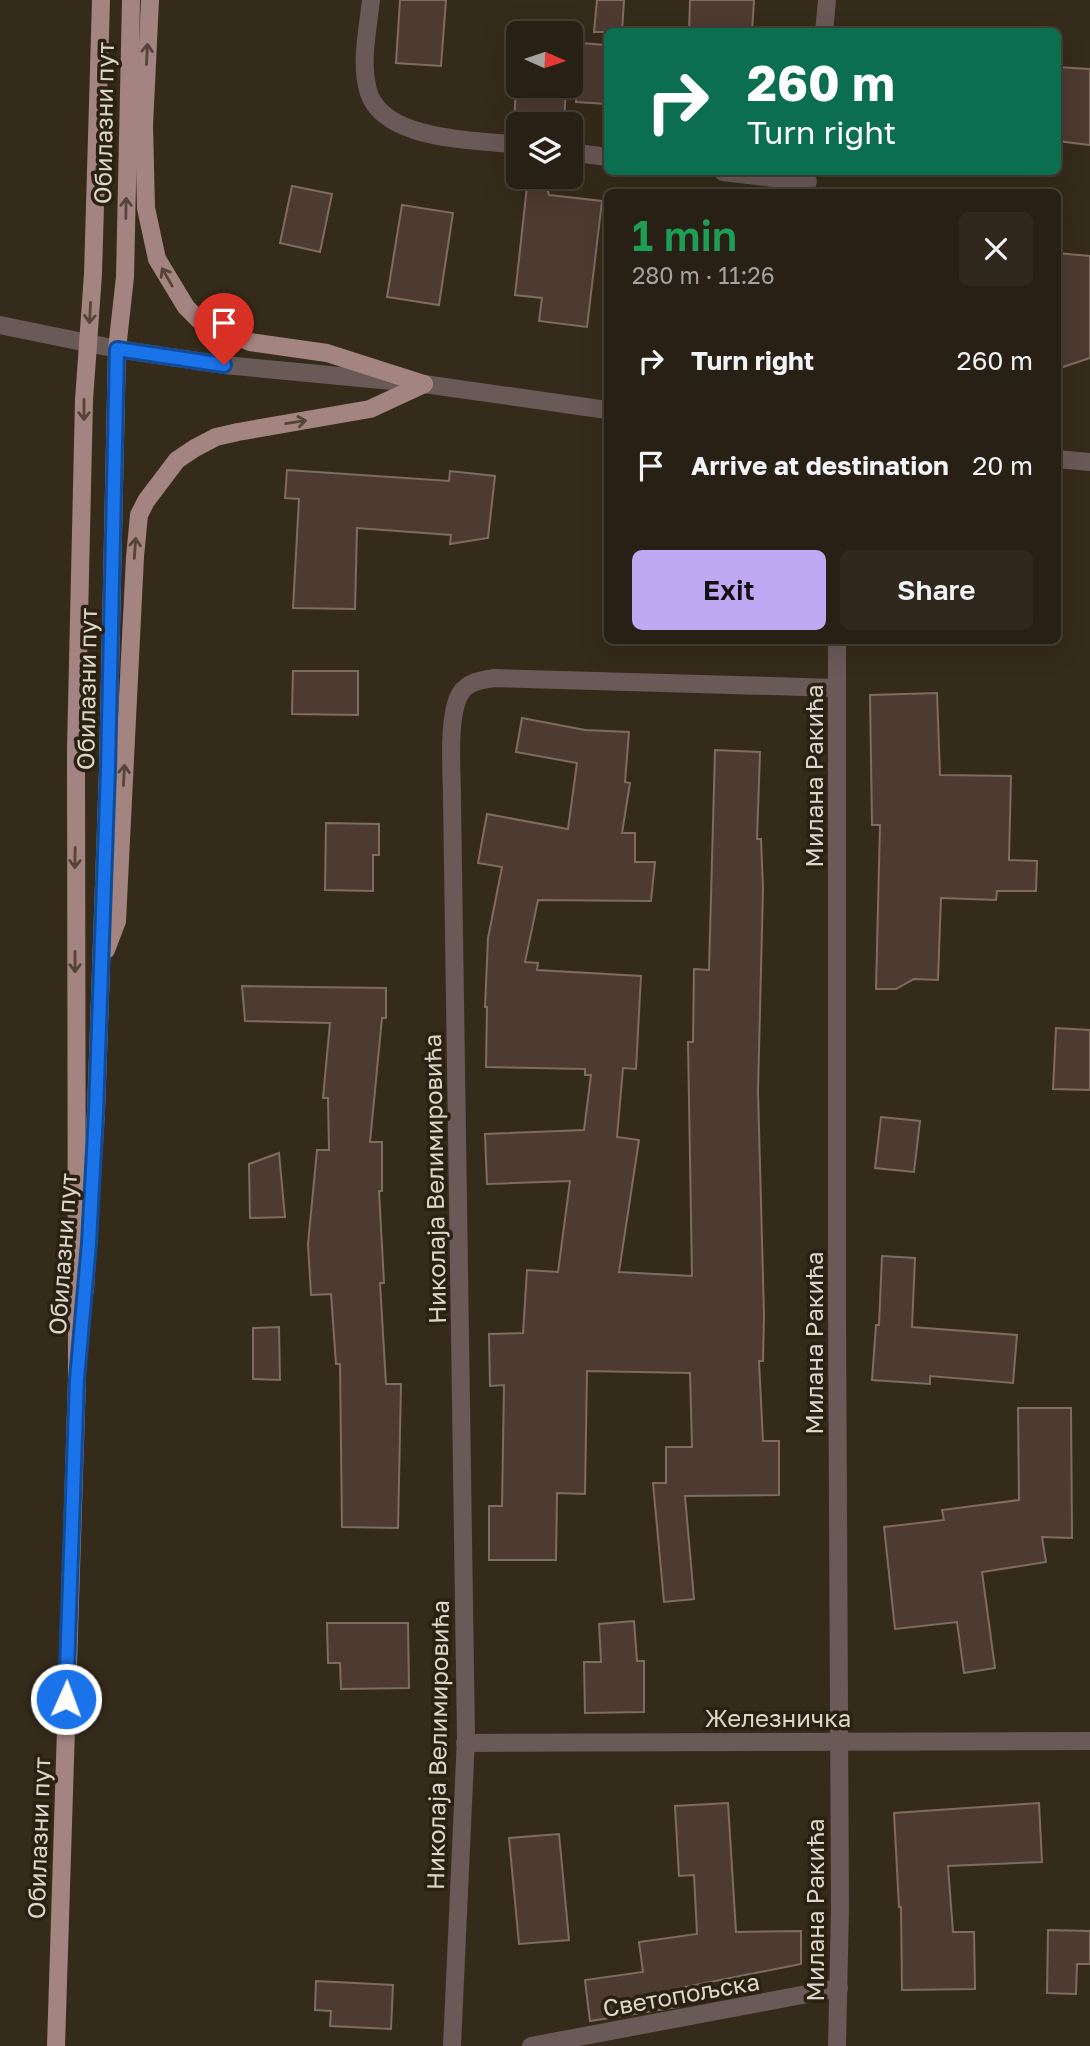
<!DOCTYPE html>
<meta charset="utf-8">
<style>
:root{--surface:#282014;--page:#30281d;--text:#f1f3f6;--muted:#a5a3a0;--line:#443e34;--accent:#c0a8f3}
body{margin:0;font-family:"Golos Text",sans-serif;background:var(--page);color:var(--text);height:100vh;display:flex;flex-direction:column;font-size:26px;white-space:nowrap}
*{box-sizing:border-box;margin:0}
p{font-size:23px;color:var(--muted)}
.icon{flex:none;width:38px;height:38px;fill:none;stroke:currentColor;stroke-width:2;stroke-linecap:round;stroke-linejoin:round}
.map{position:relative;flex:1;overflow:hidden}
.panel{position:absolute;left:604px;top:189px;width:457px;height:455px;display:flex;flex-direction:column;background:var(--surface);border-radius:10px;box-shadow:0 7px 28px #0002,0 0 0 2px var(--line)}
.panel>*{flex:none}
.banner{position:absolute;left:604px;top:28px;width:457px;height:147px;border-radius:10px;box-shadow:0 7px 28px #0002,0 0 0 2px var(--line);background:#0b6e4f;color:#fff;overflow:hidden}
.needle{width:46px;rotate:93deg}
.tools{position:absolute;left:506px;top:21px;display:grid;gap:14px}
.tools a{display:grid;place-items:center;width:77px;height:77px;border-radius:10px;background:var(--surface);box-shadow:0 7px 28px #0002,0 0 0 2px var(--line);font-size:35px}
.pin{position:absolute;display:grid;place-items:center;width:60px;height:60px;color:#fff;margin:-72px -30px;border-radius:50% 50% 50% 0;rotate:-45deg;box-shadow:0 0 7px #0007}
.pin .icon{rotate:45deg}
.me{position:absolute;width:77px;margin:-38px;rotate:2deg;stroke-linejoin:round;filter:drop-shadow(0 0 5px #0008)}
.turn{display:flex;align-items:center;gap:24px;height:147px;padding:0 28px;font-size:32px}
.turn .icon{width:91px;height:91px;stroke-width:2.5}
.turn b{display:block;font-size:49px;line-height:60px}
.round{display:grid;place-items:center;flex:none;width:74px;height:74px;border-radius:10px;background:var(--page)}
.head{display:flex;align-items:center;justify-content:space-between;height:119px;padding:0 28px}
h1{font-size:42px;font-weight:600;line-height:52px;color:#1e9e55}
.button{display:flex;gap:14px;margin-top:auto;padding:14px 28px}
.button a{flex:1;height:80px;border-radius:10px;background:var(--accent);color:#111;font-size:28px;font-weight:600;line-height:80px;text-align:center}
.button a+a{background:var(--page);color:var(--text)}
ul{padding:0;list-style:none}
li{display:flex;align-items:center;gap:21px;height:105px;padding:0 28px}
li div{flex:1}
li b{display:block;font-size:26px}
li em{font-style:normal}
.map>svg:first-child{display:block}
.building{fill:#4d3a31;stroke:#806b61;stroke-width:2}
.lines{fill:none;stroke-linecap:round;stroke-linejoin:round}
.minor{stroke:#695957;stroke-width:18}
.major{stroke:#a48480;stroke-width:18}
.oneway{stroke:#554438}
.route-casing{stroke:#114b97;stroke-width:18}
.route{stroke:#1a73e8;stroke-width:12}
.labels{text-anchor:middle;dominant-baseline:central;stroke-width:7;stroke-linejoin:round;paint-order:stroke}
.street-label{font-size:24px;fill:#dcd6cc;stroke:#2b2111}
</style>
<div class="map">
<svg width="1090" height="2046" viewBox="0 0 1090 2046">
<rect width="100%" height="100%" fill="#352b1a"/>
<g class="building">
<polygon points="400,0 446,0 441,66 396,63"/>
<polygon points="597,0 624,0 622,32 594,32"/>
<polygon points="690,0 754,0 752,32 689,32"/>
<polygon points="580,43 607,45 607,104 576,102"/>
<polygon points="1057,67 1090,69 1090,145 1057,141"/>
<polygon points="516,86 566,86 564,124 514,124"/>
<polygon points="528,177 544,177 549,195 602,201 587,327 539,321 542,298 515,295"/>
<polygon points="292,186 332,194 320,252 280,243"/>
<polygon points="402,205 453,213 439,305 387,297"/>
<polygon points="1057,253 1090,256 1090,358 1057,369"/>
<polygon points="287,470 449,481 450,471 495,476 488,538 450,544 451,535 357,528 355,609 293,608 299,499 285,498"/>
<polygon points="293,671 358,671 358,715 292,714"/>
<polygon points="937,693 940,775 1011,776 1009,860 1037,861 1036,891 997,891 996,900 941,898 938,980 914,979 896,989 876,989 880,825 872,825 870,695"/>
<polygon points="522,718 585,730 629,732 625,782 630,783 622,833 635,833 635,862 655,862 651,901 538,900 525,962 538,963 537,970 641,976 636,1069 623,1068 617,1137 639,1140 619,1272 692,1276 688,1042 693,1042 694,969 709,970 715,750 760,752 757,839 761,839 763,889 758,1091 764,1315 763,1361 759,1361 763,1441 779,1441 779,1495 685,1496 694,1599 664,1602 653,1483 666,1483 666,1447 692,1447 690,1373 587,1371 585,1494 557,1493 556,1560 489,1560 489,1506 502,1506 504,1385 490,1386 489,1334 523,1333 527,1270 558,1272 570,1181 487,1184 485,1134 584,1130 591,1075 585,1075 585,1069 486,1067 487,1007 485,1007 488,938 502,867 478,863 487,814 568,829 577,763 516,752"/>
<polygon points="326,823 379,824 379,855 373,855 373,891 325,890"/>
<polygon points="242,986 386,988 386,1018 382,1018 370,1142 382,1142 382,1191 379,1191 384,1283 380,1283 386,1384 401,1384 398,1528 342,1527 340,1364 336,1364 331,1294 311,1295 308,1244 317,1150 329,1150 328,1098 323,1098 330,1023 245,1021"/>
<polygon points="1056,1028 1090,1030 1090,1090 1053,1089"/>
<polygon points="881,1117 920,1121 914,1172 875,1168"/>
<polygon points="279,1153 285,1217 250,1218 249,1164"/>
<polygon points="882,1256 915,1258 912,1327 1017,1335 1013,1383 930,1376 930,1384 872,1380 876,1325 879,1325"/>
<polygon points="279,1327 280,1380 253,1379 253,1328"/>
<polygon points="1018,1408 1071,1408 1072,1538 1042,1537 1046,1562 982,1572 995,1668 964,1673 957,1622 895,1629 884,1527 944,1520 942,1510 1019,1500"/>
<polygon points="634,1621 637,1661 644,1661 644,1712 585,1713 584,1662 601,1662 599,1624"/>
<polygon points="327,1623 408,1623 409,1688 341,1689 340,1663 328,1663"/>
<polygon points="728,1803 736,1932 801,1931 801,1964 675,1989 678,2007 590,2021 585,1980 643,1972 639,1942 697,1934 694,1875 679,1876 675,1806"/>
<polygon points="1039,1803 1042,1862 948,1866 953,1932 974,1932 975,1989 902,1990 901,1907 899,1907 894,1813"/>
<polygon points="559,1834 569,1940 519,1944 509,1838"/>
<polygon points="1048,1930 1090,1931 1090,1964 1077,1964 1076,1994 1047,1993"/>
<polygon points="316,1981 393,1985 391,2029 330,2026 331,2011 315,2010"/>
</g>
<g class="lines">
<g class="minor">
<path d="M371,0C368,28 361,59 367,86C377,142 474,139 518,145"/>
<polyline points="824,32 827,0"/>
<polyline points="570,152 607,157"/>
<polyline points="723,172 808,182"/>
<polyline points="0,325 117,349 224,365 424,384 607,410"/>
<polyline points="1057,459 1090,462"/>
<polyline points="465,1743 1090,1741"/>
<path d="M452,2046L466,1738L452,799C452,773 447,717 460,694C467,682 481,680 494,678L837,688"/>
<polyline points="531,2046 839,1988"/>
<polyline points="837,2046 840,1908 837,1310 837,640"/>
</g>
<g class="major">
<polyline points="150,0 144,126 146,208 157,259 186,307 199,320 250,342 327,353 424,384"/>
<polyline points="106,950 117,921 135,557 139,515 146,501 177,460 195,448 216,437 238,432 370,409 424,384"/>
<polyline points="85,1290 96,1112 108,769 117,349 125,277 131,0"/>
<polyline points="56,2046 77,1379 76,750 84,400 93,274 101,0"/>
</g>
</g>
<defs><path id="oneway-shaft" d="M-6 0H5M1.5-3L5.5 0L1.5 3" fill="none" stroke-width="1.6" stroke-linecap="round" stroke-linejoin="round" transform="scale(1.75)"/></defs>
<g class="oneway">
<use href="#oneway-shaft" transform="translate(147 54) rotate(-87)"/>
<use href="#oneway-shaft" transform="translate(126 208) rotate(-89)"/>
<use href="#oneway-shaft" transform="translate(167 277) rotate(-120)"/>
<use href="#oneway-shaft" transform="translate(90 313) rotate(93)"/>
<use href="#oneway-shaft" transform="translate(84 410) rotate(90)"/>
<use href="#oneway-shaft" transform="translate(296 422) rotate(-9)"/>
<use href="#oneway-shaft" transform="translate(135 548) rotate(-86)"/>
<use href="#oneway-shaft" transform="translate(124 775) rotate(-87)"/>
<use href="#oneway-shaft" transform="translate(75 858) rotate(91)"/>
<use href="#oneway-shaft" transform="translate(75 962) rotate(90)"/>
</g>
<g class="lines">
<defs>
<polyline id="route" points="66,1699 77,1379 89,1243 96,1112 108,769 117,349 224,365"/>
</defs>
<use href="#route" class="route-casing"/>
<use href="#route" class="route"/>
</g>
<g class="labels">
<g class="street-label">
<text transform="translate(103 123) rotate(-89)">Обилазни пут</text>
<text transform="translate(86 689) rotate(-89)">Обилазни пут</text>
<text transform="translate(813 776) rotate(-90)">Милана Ракића</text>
<text transform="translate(434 1179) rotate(-91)">Николаја Велимировића</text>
<text transform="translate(62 1254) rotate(-86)">Обилазни пут</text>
<text transform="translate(813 1343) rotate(-90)">Милана Ракића</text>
<text x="778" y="1717">Железничка</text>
<text transform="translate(437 1745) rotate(-89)">Николаја Велимировића</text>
<text transform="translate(38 1838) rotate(-88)">Обилазни пут</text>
<text transform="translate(814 1910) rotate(-90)">Милана Ракића</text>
<text transform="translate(681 1994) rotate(-10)">Светопољска</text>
</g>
</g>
</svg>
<div class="tools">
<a><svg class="needle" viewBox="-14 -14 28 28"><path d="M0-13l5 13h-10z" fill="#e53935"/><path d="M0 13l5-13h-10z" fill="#a5a3a0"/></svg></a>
<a><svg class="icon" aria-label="layers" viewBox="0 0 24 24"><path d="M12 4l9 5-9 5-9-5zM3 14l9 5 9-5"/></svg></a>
</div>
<div class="pin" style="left:224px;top:365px;background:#d93025"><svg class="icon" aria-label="arrive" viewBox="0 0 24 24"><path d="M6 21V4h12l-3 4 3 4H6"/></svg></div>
<svg class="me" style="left:66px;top:1699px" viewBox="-20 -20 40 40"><circle r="17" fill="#1a73e8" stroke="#fff" stroke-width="3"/><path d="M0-11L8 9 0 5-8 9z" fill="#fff"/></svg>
<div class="banner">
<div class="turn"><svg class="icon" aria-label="right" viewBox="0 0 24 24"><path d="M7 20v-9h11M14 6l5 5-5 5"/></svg><div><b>260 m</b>Turn right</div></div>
</div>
<section class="panel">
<div class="head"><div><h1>1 min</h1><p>280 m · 11:26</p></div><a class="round"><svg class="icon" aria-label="close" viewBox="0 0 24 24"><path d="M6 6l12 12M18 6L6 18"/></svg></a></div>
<ul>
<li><svg class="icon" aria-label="right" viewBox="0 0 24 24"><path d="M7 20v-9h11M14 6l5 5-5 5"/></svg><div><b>Turn right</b></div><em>260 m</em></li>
<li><svg class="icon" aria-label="arrive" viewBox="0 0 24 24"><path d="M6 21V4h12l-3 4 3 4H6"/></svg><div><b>Arrive at destination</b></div><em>20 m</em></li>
</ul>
<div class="button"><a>Exit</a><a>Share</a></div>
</section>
</div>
